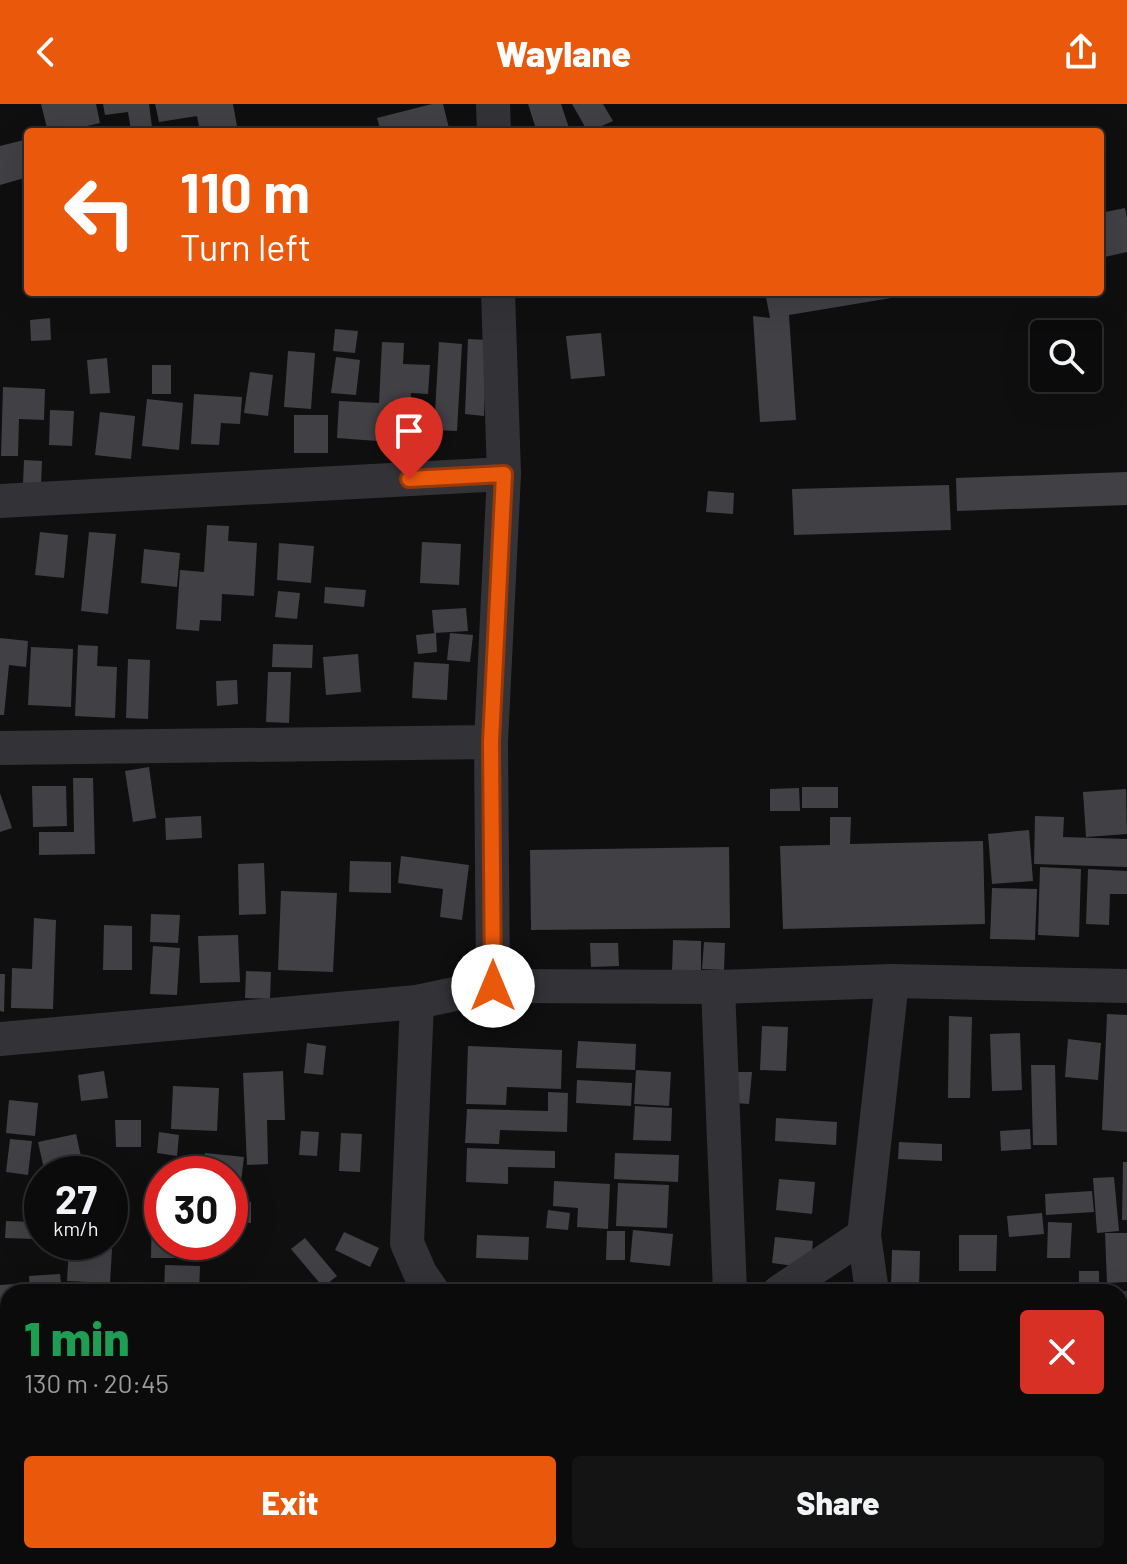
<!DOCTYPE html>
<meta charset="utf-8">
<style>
:root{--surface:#0b0b0c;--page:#141415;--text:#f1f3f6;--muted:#9a9b9d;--line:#2b2b2d;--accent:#ea580c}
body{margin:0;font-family:Barlow,sans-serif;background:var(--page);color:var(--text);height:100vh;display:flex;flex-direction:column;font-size:30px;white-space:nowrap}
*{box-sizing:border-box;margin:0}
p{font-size:26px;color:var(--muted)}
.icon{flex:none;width:44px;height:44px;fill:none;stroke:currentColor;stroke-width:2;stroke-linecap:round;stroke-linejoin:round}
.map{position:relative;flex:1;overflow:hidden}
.side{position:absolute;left:0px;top:1180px;width:1128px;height:280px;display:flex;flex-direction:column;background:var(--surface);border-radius:24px 24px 0 0;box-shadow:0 8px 32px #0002,0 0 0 2px var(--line)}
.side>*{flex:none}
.hud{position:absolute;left:24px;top:24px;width:1080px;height:168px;border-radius:8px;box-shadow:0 8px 32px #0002,0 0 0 2px var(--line);background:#ea580c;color:#fff;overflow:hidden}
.controls{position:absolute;left:1030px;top:216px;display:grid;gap:16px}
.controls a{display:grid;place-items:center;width:72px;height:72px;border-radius:8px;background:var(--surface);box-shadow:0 8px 32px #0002,0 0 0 2px var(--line);font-size:40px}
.speed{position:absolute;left:24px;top:1052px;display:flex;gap:16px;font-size:40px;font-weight:700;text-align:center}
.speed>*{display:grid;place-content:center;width:104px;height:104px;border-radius:50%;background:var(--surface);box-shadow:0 8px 32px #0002,0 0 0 2px var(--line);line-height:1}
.speed small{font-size:20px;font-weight:400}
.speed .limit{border:12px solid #d22;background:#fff;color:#111}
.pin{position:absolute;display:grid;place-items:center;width:68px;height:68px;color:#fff;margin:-82px -34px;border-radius:50% 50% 50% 0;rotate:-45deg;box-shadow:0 0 8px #0007}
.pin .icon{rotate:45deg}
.me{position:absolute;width:88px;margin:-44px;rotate:0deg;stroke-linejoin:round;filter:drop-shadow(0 0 6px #0008)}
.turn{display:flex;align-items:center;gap:28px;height:168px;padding:0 24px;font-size:36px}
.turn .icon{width:104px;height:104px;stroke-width:2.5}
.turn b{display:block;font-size:56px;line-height:68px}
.round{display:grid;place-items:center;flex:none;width:84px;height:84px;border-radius:8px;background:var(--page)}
.head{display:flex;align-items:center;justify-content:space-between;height:136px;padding:0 24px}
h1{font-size:48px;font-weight:800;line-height:60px;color:#1e9e55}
.primary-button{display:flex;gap:16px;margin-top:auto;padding:16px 24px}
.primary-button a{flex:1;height:92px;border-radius:8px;background:var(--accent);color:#fff;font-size:32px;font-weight:800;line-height:92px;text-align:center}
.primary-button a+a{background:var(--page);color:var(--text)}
header{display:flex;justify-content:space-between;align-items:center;height:104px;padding:0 24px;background:var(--accent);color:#fff;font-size:36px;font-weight:800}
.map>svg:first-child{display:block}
.building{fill:#414145}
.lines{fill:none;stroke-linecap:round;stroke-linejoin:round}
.minor{stroke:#333337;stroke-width:34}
.route-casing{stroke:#983908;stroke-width:20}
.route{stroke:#ea580c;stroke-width:14}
</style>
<header><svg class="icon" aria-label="back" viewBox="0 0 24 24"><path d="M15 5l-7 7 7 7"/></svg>Waylane<svg class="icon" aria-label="share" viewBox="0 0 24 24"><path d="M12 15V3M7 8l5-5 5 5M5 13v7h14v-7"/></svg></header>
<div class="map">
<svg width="1127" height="1460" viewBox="0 0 1127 1460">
<rect width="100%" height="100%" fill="#0f0f10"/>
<g class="building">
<polygon points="41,0 96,0 100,19 62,28 48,28"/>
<polygon points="103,0 149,0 152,23 131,26 128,8 105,11"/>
<polygon points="155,0 233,0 237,22 200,28 197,12 159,18"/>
<polygon points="432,0 443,0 450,28 381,28 377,14"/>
<polygon points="528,0 561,0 569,24 558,28 537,28"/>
<polygon points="572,0 603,0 613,17 588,28"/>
<polygon points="28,35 28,73 0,81 0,42"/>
<polygon points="1125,104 1127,114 1127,148 1100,154 1100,109"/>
<polygon points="765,188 915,188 915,190 789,211 796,316 760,318 753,212 770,214"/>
<polygon points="50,214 51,236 31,237 30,216"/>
<polygon points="335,225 358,227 355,249 333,247"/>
<polygon points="601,229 605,272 571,275 566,232"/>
<polygon points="468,235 487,236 484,312 465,310"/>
<polygon points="382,238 404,239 403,260 430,261 428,290 411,289 409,324 377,323 377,337 337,334 339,297 379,299"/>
<polygon points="439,238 462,240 457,327 434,326"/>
<polygon points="288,247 315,249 311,305 284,303"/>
<polygon points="336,253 360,256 356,291 331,289"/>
<polygon points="107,254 110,289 90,290 87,256"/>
<rect x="152" y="261" width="19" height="29"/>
<polygon points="250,268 273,271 268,312 244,309"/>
<polygon points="3,283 45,285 44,316 19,315 18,352 1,352"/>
<polygon points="194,290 242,293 240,320 221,319 219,341 191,340"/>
<polygon points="147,295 183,299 179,346 142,342"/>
<polygon points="50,306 74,307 72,342 49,341"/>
<polygon points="100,308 135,312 131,355 95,351"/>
<rect x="294" y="311" width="34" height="38"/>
<polygon points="24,356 42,357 41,381 23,380"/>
<polygon points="1127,368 1127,401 957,407 956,374"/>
<polygon points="949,381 951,426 794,431 792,385"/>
<polygon points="708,387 734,389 733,410 706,408"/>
<polygon points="207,421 229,422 228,437 257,439 254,492 222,490 221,517 200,516 199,527 176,525 180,466 204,468"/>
<polygon points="40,428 68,431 64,474 35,471"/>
<polygon points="89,428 116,430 108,510 81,507"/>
<polygon points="422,438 461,440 459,481 420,479"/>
<polygon points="279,439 314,442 311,479 277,476"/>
<polygon points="144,445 180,449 177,483 141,479"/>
<polygon points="325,483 366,486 364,503 324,499"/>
<polygon points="278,487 300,489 297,515 275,513"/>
<polygon points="466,504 468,527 434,529 432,506"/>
<polygon points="436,529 437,548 418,550 416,531"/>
<polygon points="450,529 473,531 470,558 447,556"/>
<polygon points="0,534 28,537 26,563 9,561 4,611 0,611"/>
<polygon points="273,540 313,541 312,564 272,563"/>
<polygon points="78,541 98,542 97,562 117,563 115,614 75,612"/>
<polygon points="31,543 73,545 71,603 28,601"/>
<polygon points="358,550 361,588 326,591 323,553"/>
<polygon points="128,555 150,556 148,615 126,614"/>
<polygon points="414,558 449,560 447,596 412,594"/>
<polygon points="268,568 291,568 289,619 266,618"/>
<polygon points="237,576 238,600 217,602 216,577"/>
<polygon points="149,663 156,714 133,718 125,667"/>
<polygon points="73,674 93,674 95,750 39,751 39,728 74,728"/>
<polygon points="32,682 66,682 67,722 33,723"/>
<rect x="802" y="683" width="36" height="21"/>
<polygon points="799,684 800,707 770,707 770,685"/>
<polygon points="1126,685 1127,730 1086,733 1083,688"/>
<polygon points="0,689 12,724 0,728"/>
<polygon points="201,712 202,734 166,736 165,714"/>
<polygon points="1035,712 1064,713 1063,733 1127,735 1127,763 1034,760"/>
<polygon points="830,713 851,713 850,740 983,737 985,820 783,825 780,742 830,741"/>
<polygon points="1029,726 1033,777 992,780 988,730"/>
<polygon points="729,743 730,824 531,826 530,746"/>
<polygon points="401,752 469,761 462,816 440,813 443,785 398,779"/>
<polygon points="350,757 391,758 391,789 349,788"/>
<polygon points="264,759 266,810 239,811 238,760"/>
<polygon points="1040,763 1081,765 1079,833 1038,831"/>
<polygon points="1088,765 1127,767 1127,790 1110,790 1109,821 1086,820"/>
<polygon points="992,784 1037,785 1035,836 990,835"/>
<polygon points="281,787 337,789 333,868 278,866"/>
<polygon points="151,810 180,811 178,839 150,838"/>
<polygon points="34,814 56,816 53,905 11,904 12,864 32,865"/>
<polygon points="104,821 132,822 132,866 103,866"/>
<polygon points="238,831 240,878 200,879 198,832"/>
<polygon points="673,836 701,837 701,869 672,868"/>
<polygon points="704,838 725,839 724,866 702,865"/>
<polygon points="590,839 618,839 619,862 591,863"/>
<polygon points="153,842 180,844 177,891 150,890"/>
<polygon points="246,867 271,868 270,895 245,894"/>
<polygon points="0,870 5,870 4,908 0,907"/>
<polygon points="1107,910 1127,911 1127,1028 1102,1026"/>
<polygon points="949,912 972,913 970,994 948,994"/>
<polygon points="762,922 788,923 786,967 760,966"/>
<polygon points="1020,929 1022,986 992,987 990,930"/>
<polygon points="1068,935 1101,939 1098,976 1065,973"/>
<polygon points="578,937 636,940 635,966 576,964"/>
<polygon points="307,939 326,942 323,971 304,969"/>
<polygon points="468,942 562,946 561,985 507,983 506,1001 466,1000"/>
<polygon points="1031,961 1055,961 1057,1041 1033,1041"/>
<polygon points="636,966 671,968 669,1002 634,1000"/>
<polygon points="104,967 108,994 81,997 78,971"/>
<polygon points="283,967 285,1016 267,1016 268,1060 247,1061 243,969"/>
<polygon points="738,968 752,968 749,1000 735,999"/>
<polygon points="577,976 632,979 631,1002 576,999"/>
<polygon points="173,982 219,984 217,1027 171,1025"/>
<polygon points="548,988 568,989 567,1028 500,1026 499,1040 465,1039 467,1005 548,1007"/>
<polygon points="9,996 38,999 35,1032 6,1029"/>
<polygon points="635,1002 672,1004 671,1037 633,1036"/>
<polygon points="776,1014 837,1018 836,1041 775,1037"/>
<polygon points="115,1016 141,1016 141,1043 116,1043"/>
<polygon points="1030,1025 1031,1045 1001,1047 1000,1027"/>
<polygon points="301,1027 319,1028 317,1052 299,1051"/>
<polygon points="159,1028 179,1031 177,1052 157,1049"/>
<polygon points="341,1029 362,1030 360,1068 339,1067"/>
<polygon points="76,1030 82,1057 44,1065 38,1038"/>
<polygon points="10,1035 32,1037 28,1071 6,1068"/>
<polygon points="899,1038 942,1040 942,1057 898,1055"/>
<polygon points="467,1044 555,1047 555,1064 508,1063 508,1080 466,1078"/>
<polygon points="205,1049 244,1053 240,1086 230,1085 230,1070 202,1070"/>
<polygon points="615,1049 679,1051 678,1078 614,1075"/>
<polygon points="1123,1058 1127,1058 1127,1116 1122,1116"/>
<polygon points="1114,1073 1119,1127 1097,1129 1093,1074"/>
<polygon points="779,1075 815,1078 812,1110 776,1106"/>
<polygon points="554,1077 610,1080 608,1125 577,1123 578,1104 553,1102"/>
<polygon points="618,1079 669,1081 667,1124 616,1122"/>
<polygon points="1092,1087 1094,1108 1046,1111 1045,1090"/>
<polygon points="152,1097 162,1097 162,1138 179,1138 179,1154 151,1154"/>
<polygon points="230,1098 251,1098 251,1119 230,1118"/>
<polygon points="548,1106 570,1109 568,1126 546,1124"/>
<polygon points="1042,1109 1044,1130 1009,1133 1007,1112"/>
<polygon points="6,1117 35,1118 34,1135 5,1134"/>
<polygon points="1048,1118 1072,1119 1070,1154 1047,1154"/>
<polygon points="633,1126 673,1130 670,1162 630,1158"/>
<polygon points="607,1127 625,1127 625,1156 606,1156"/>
<polygon points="344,1128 379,1144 370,1163 335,1146"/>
<polygon points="1105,1129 1127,1129 1127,1178 1107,1179"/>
<polygon points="477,1131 529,1133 528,1156 476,1154"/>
<polygon points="959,1131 997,1131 996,1167 959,1167"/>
<polygon points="775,1133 813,1137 810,1164 772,1159"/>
<polygon points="305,1134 337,1172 323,1183 291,1145"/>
<polygon points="69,1143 112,1145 110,1179 67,1177"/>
<polygon points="892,1146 920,1147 919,1185 891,1184"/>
<polygon points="165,1161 200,1162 199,1188 164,1188"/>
<rect x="1079" y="1167" width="20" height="21"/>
<polygon points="60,1170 62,1188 30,1188 29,1172"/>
<polygon points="15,1180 15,1188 8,1188 8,1221 0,1221 0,1181"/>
<polygon points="1120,1284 1127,1284 1127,1316 1120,1317"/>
<polygon points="17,1452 46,1452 44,1460 16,1460"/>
<polygon points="424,1452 495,1452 495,1459 424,1457"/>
<polygon points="572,1452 622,1452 622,1460 571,1460"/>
<polygon points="751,1452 838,1452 840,1460 753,1460"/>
<rect x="1056" y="1452" width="23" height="8"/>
</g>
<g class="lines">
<g class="minor">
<polyline points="493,0 494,28"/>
<polyline points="0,397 504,370"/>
<polyline points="0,644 491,638"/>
<polyline points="493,882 491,638 504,370 498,188"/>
<polyline points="718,883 730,1188"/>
<polyline points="417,898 407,1139 420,1169 433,1188"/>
<polyline points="0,935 417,898 493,882 718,883 892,877 1127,882"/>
<polyline points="779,1188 864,1131"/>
<polyline points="872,1188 864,1131 892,877"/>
<polyline points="1120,1204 1127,1204"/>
<polyline points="0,1333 8,1333"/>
<polyline points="519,1460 519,1452"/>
<polyline points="874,1460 874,1452"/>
</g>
</g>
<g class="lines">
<defs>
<polyline id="route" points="409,375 504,370 491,638 493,882"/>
</defs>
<use href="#route" class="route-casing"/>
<use href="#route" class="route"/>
</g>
</svg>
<div class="controls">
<a><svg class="icon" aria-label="search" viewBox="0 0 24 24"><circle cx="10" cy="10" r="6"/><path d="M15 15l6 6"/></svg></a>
</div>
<div class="speed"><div>27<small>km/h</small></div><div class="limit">30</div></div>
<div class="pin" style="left:409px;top:375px;background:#d93025"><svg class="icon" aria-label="arrive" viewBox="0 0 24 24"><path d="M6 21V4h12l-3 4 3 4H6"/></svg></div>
<svg class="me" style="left:493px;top:882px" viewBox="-20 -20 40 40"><circle r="19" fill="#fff"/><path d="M0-13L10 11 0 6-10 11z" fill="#ea580c"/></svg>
<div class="hud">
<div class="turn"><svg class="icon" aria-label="left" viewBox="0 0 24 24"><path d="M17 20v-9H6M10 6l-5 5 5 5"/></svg><div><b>110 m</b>Turn left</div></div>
</div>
<section class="side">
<div class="head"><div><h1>1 min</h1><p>130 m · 20:45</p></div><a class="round" style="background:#d93025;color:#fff"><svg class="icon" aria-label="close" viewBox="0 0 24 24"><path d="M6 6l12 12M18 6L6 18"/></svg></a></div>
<div class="primary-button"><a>Exit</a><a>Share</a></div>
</section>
</div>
